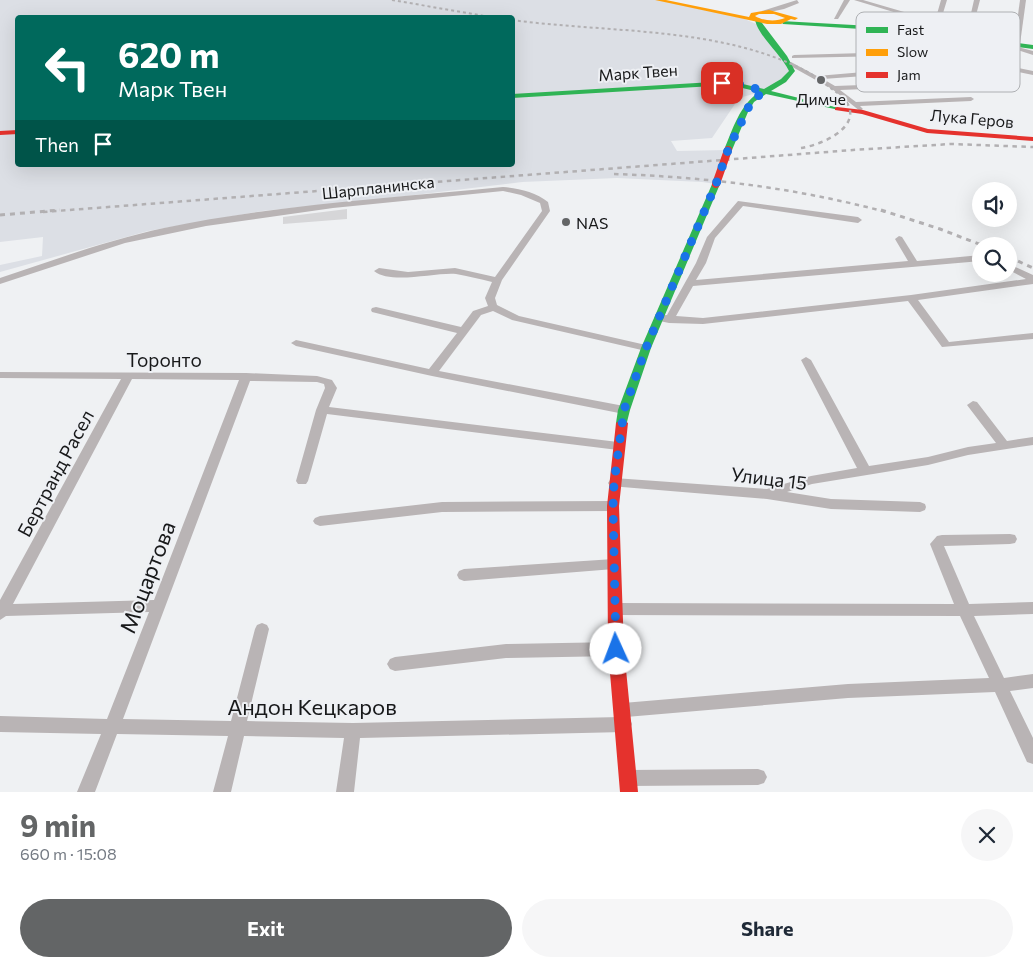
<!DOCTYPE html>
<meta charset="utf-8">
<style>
:root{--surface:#fff;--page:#f6f6f7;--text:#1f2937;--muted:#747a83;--accent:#636566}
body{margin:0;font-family:Commissioner,sans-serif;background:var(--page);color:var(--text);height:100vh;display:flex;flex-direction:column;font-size:19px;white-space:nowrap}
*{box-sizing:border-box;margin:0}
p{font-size:16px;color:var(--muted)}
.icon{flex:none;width:28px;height:28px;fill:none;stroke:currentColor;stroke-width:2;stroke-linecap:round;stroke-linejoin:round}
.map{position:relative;height:792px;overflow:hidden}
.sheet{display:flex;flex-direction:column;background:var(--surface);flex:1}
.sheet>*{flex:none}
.hud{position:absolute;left:15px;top:15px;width:500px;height:152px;border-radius:5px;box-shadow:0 5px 20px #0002;background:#00695c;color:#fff;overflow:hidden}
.tools{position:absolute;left:972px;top:182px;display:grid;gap:10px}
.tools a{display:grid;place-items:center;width:45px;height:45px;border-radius:50%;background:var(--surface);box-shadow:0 5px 20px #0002;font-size:25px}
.pin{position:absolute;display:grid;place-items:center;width:42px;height:42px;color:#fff;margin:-21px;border-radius:10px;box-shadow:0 2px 8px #0006}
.me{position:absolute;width:55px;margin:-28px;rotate:358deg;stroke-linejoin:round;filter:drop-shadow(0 0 4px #0008)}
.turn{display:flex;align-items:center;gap:18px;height:105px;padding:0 20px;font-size:22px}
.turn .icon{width:65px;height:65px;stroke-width:2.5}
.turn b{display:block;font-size:35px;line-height:42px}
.then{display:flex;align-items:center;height:48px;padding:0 20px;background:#0003;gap:10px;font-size:19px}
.round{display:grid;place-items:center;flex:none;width:52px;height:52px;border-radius:26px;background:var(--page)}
.overview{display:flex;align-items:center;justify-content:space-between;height:85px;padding:0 20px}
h1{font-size:30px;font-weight:700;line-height:38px;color:var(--accent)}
.button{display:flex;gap:10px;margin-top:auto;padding:10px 20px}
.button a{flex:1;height:58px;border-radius:30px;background:var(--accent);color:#fff;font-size:20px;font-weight:700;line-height:58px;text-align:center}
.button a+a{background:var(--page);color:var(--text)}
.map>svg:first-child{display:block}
.built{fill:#dcdfe5;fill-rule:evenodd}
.building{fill:#d6d6d8}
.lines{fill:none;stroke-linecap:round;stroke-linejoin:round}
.street{fill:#b9b4b5;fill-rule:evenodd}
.fast{fill:#30b455;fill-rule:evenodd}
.slow{fill:#ff9f0a;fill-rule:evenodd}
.jam{fill:#e5322d;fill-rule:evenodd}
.rail-far2{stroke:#b2b0b2;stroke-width:2;stroke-dasharray:3 3;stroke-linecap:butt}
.rail-far1{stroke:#b2b0b2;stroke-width:2.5;stroke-dasharray:4.5 4.5;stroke-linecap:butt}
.rail{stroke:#b2b0b2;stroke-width:3;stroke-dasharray:5 5;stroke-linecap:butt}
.jam-bridge{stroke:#e5322d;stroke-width:8}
.route{stroke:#1a73e8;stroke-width:9;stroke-dasharray:0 16.2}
.poi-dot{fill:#636566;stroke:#eef0f4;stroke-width:2}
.labels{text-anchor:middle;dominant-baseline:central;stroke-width:4;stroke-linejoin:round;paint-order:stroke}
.far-street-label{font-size:16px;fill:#18191a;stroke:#eef0f4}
.far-poi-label{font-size:16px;fill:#18191a;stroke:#eef0f4}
.street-label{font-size:19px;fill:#18191a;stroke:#eef0f4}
.near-street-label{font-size:22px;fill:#18191a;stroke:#eef0f4}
.key{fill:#eef0f4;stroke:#aeb0b3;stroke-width:1}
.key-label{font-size:14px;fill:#18191a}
</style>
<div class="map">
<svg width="1033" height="792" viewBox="0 0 1033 792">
<rect width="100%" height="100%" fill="#eff1f3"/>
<path class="built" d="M0,0H658L742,18L759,25L792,71L764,91L739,98L712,138L671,141L677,151L728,150L716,184L702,182L617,178L522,182L381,199L262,211L148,231L0,272V265L42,256L43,237L0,242ZM18,18H512V165H18Z"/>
<polygon class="building" points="347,209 347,219 283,224 283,217"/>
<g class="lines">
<g class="street">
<polygon points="797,0 799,3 784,9 765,13 762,11"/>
<polygon points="844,0 850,0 838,19 834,19"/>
<polygon points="854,0 863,0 935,21 941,0 947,0 940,23 967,31 974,0 980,0 970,38 954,48 943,53 1033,71 1033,75 936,55 792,58 792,56 794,55 935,51 950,46 965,36 966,34"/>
<polygon points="1020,0 1026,0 1020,44 1017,46 1014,44"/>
<polygon points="992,40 1033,51 1033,55 992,42"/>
<polygon points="787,62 791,62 817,76 864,72 867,74 864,76 823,79 835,86 970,81 973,83 970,85 840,90 856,102 971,97 974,99 971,101 860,106 863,109 860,111 832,89 787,64"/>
<path d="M503,187C518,188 536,192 548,202L550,211L502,280L495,298L497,305L519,316L646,345L651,348L646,351L512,320L493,311L481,315L439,371L624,406L630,410L628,413L624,414L432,376L296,346L291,343L296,340L429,369L457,333L372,312L371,310L372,308L376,307L461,327L473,311L488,306L485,298L492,282C480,279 468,276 456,274C436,272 391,285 374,271L379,268L408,272L455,268L495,277L542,211L540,203L521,195L503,191L333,208L206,226L125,243L0,284V278C54,260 108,240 164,228C275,205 390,198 503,187Z"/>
<polygon points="738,201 858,217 862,220 858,223 743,206 715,238 706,263 696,280 908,261 895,239 899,236 902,237 917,261 981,255 981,261 693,286 676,316 703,318 911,295 1026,279 1009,270 1009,264 1033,275 1033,284 918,300 949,342 1033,333 1033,339 942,347 908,301 703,324 669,323 655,320 654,318 655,316 667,315 696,263 707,237"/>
<polygon points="806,357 811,360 869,466 928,457 968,447 996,443 967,405 973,401 977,402 1007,441 1033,437 1033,445 968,455 928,465 812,484 787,492 831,499 920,502 925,504 926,507 925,510 920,512 831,509 767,499 610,486 608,483 610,480 614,478 767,489 811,476 857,468 801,360"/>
<path d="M0,372L246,373L317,376L332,380L337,388L329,407L618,442L622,443L624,446L622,449L618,450L327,414L308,481L306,484H298L296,481L316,410L325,388L324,384L317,382L250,381L123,719L231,721L255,629L257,625L262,623L267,625L269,629L247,721L353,723L621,717L617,715L615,710L617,705L623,703L848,684L989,678L960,616L615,615L610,613L608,609L610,605L615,603L954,604L930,544L937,536L942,535L1010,534L1015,535L1017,539L1015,543L1010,544L944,546L969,604L1033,602V614L974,616L1004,678L1033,674V688L1010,691L1033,738V764L1027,762L995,692L848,698L626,717L630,719L632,724L630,729L624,732L360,738L354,792H336L344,738L244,736L231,792H213L228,736L117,734L95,792H77L101,734L0,732V716L107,719L149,612L6,616L0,620V600L121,379L0,378ZM132,379L239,380L154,600L13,604Z"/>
<polygon points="613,501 618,503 619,506 618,509 613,511 442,512 320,526 315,524 313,521 315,518 320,516 442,502"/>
<polygon points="614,559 619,560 621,564 619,568 614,569 464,581 459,579 457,575 459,571 464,569"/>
<polygon points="616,642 621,644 624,649 621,654 616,656 506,658 395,671 390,669 387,664 390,659 395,657 506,644"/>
<polygon points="758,769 764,771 767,777 764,783 758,785 628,786 622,784 619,778 622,772 628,770"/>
</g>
<g class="fast">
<path d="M755,19H759L787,56L795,71L786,82L771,91L839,108V110L766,94L754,102L748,112L732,150L728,152L724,150C733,129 739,106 759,92L730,85L512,98V94L730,81L764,89L781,79L789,71C781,54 757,35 755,19Z"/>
<polygon points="781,21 908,28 1033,45 1033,49 908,32 783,24"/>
<polygon points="713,182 720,184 651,348 630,410 626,426 618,426 616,423 618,410 641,348"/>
</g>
<path class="slow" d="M655,0H666L749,17L751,13L769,10L798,18L795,20L791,19L781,24H767ZM759,14H774L785,18C776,22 763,21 755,16Z"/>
<g class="jam">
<polygon points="837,107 863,110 928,129 1033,137 1033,141 927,133 862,114 835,110 835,108"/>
<polygon points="18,130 18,134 0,135 0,131"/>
<polygon points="622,419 628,423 619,506 624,649 638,792 620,792 608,649 607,506 616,423"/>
</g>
<g class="rail-far2">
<polyline points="392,0 496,18"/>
<path d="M512,20C607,33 717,26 804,70C816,76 827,86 839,94"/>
</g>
<g class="rail-far1">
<path d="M801,148C827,144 873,121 837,92"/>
<path d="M614,174C707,177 796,188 886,212"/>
<polyline points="43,212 853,150 951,144 1033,147"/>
</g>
<g class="rail">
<polyline points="881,210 940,229 984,246"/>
<polyline points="0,215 60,210"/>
<polyline points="1009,257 1033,268"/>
</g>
<polyline class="jam-bridge" points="716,184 728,150"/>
</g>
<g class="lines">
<polyline class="route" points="616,649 613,506 614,483 624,410 646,348 716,184 728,150 751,102 764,91 739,84 722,83"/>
</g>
<g class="poi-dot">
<circle cx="821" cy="80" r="5"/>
<circle cx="566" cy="222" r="5"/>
</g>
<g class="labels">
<g class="far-street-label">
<text transform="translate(638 72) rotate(-4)">Марк Твен</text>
<text transform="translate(972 118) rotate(5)">Лука Геров</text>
<text transform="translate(378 187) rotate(-6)">Шарпланинска</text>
</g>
<g class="far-poi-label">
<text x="821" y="98">Димче</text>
<text x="576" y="222" text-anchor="start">NAS</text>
</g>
<g class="street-label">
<text x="164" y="359">Торонто</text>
<text transform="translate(55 473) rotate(-62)">Бертранд Расел</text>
<text transform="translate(769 478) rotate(7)">Улица 15</text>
</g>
<g class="near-street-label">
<text transform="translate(147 577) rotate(-69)">Моцартова</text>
<text x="312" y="706">Андон Кецкаров</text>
</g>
</g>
<rect x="856" y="12" width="164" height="80" rx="8" class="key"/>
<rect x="866" y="27" width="22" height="6" fill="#30b455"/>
<rect x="866" y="49" width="22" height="7" fill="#ff9f0a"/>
<rect x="866" y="72" width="22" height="6" fill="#e5322d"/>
<g class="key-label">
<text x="897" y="35">Fast</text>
<text x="897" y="57">Slow</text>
<text x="897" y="80">Jam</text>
</g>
</svg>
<div class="tools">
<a><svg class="icon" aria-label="sound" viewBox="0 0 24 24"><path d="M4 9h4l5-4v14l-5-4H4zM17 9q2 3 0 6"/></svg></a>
<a><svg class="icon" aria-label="search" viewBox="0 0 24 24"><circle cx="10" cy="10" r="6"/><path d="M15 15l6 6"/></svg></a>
</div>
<div class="pin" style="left:722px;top:83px;background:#d93025"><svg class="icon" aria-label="arrive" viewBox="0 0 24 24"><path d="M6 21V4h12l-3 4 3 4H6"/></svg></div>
<svg class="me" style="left:616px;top:649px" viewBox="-20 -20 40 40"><circle r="19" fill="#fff"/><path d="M0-13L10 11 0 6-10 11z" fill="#1a73e8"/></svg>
<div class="hud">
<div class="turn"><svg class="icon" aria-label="left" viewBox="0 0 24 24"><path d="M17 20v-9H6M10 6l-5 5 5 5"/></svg><div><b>620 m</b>Марк Твен</div></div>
<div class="then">Then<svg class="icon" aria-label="arrive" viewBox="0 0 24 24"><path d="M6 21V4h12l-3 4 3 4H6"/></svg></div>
</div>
</div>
<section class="sheet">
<div class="overview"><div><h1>9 min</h1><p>660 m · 15:08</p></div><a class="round"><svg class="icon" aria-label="close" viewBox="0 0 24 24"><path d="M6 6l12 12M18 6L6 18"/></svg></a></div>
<div class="button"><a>Exit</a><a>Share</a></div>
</section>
